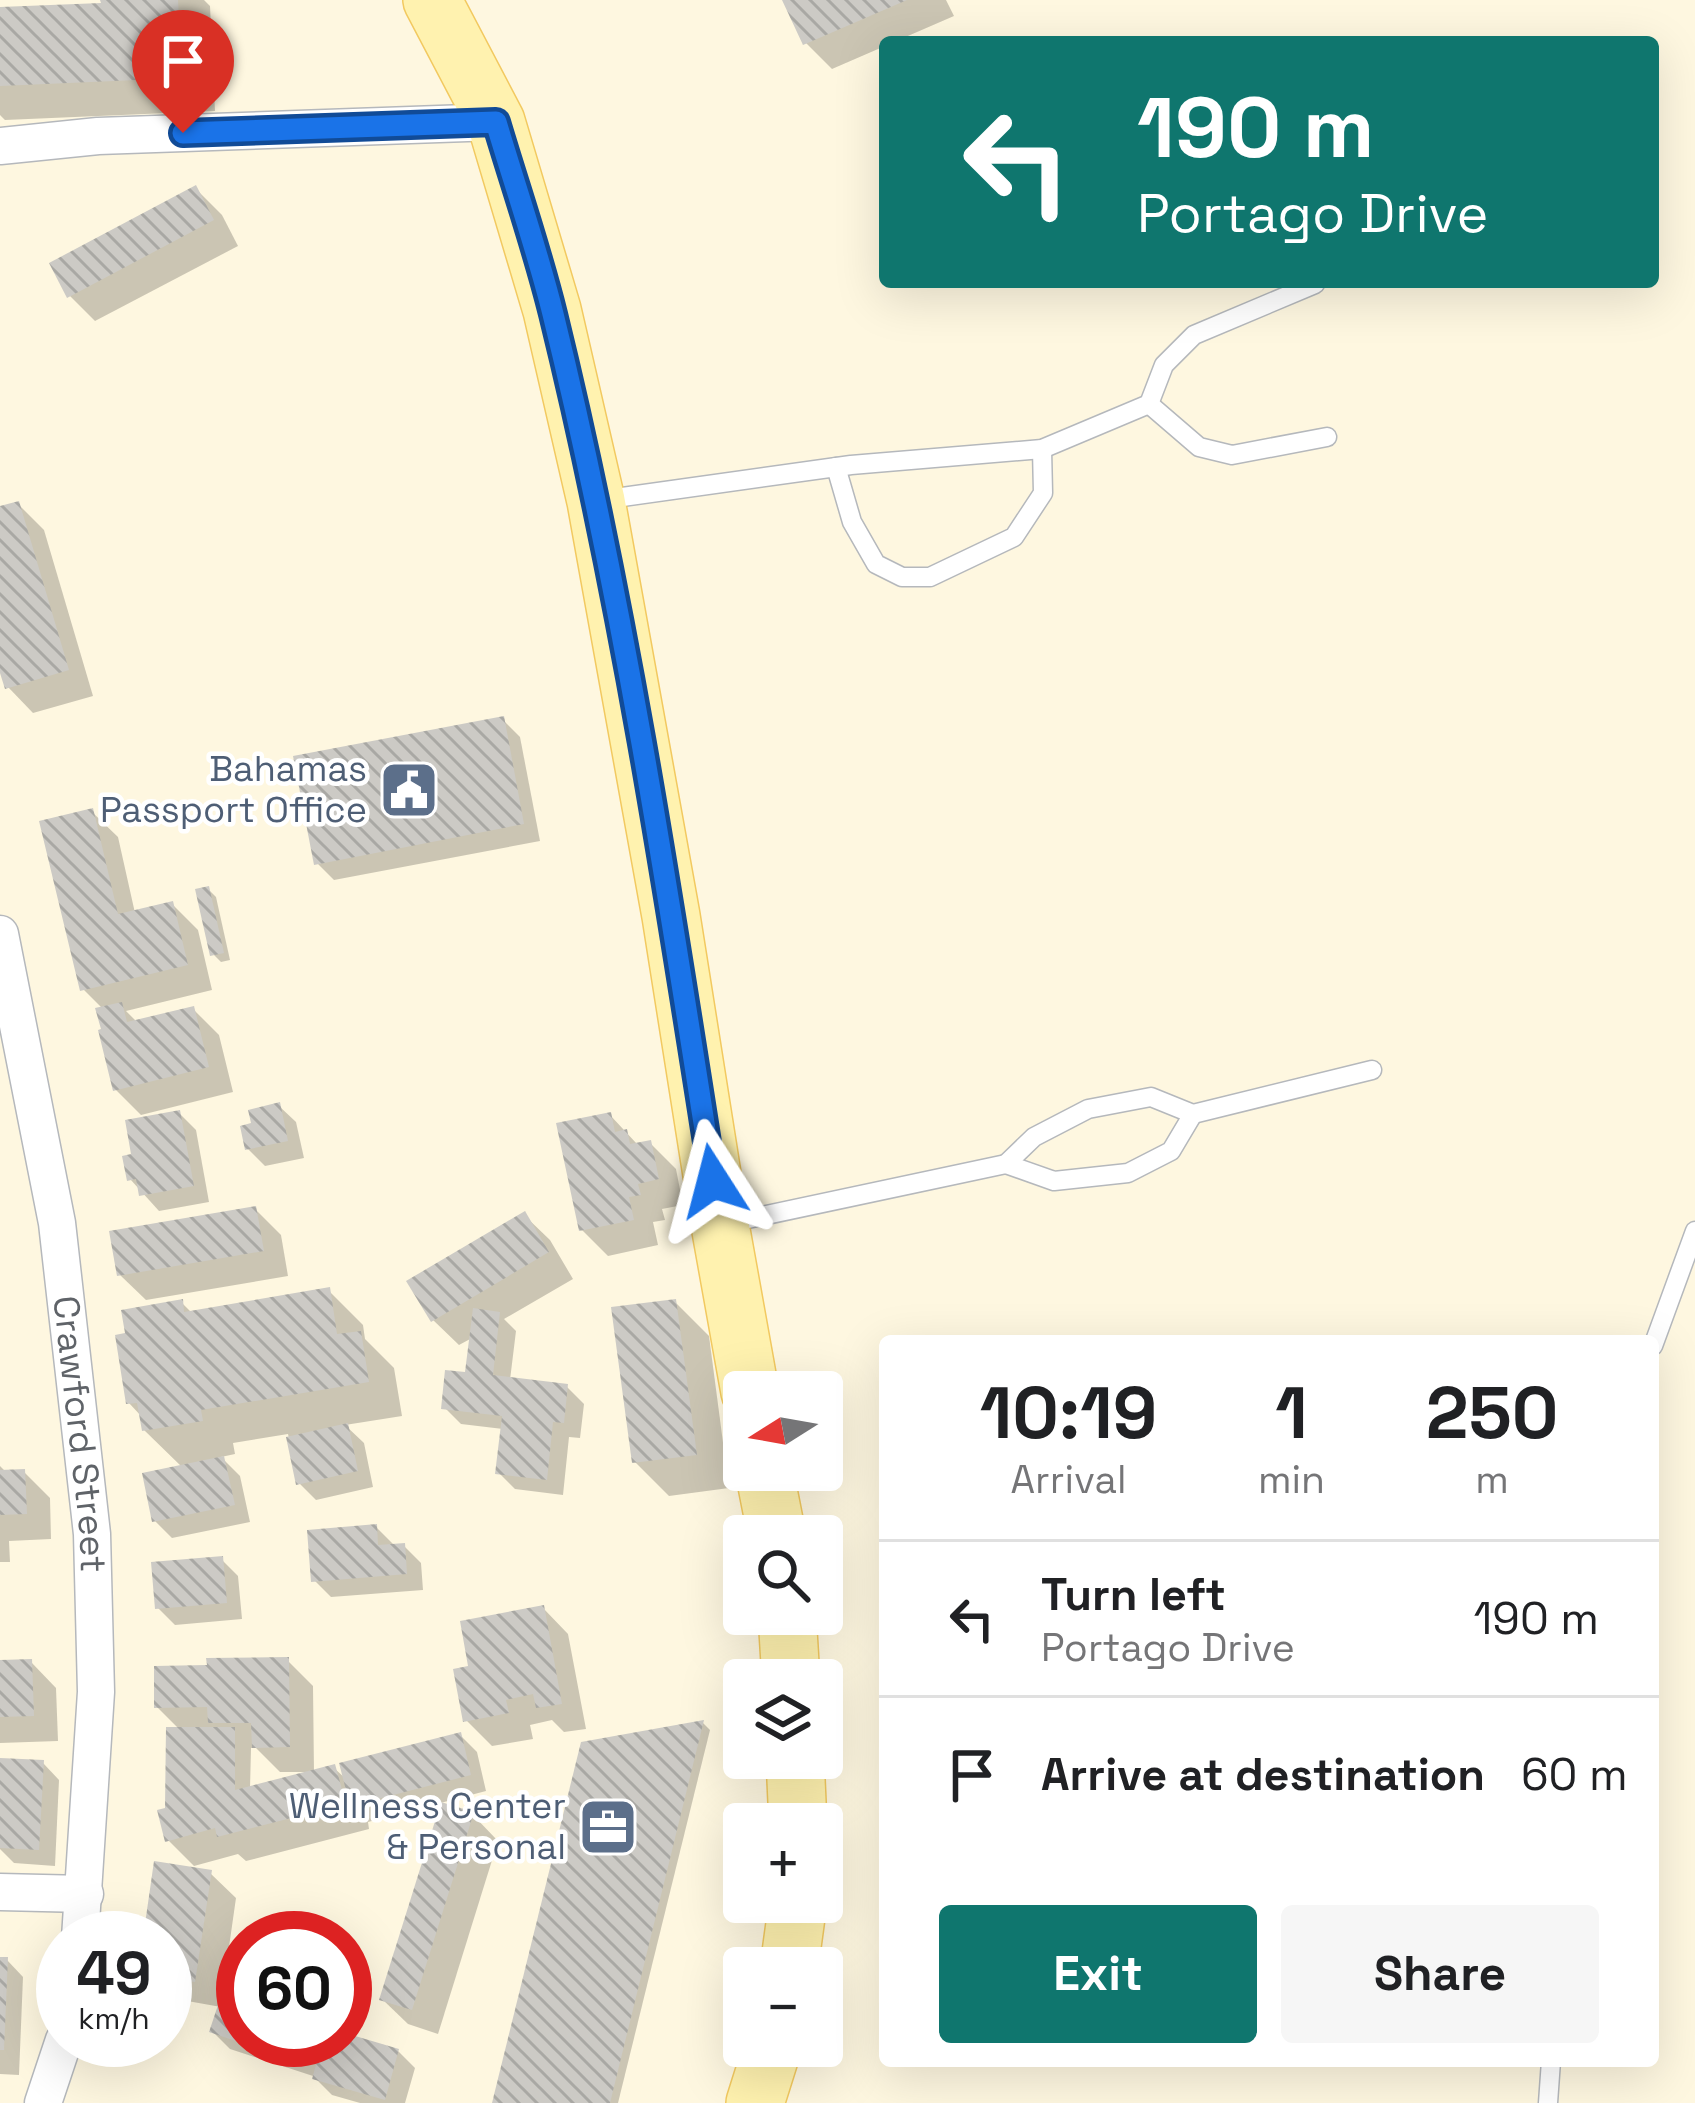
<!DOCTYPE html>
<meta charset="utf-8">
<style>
:root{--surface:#fff;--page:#f6f6f6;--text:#202124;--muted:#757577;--line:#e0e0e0;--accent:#0f766e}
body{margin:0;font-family:"Space Grotesk",sans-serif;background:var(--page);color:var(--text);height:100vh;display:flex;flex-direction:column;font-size:45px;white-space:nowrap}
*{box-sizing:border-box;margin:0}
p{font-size:39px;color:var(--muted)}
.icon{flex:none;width:66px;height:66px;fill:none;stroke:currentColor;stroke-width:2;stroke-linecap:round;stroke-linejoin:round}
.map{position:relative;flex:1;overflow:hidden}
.sheet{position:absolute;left:879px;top:1335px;width:780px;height:732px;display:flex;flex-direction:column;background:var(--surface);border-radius:12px;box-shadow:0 12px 48px #0002}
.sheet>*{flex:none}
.hud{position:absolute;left:879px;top:36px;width:780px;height:252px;border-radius:12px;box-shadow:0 12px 48px #0002;background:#0f766e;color:#fff;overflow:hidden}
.needle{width:78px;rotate:259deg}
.fabs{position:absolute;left:723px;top:1371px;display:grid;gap:24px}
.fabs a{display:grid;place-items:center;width:120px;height:120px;border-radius:12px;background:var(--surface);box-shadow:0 12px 48px #0002;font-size:60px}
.speed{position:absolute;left:36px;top:1911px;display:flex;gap:24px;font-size:60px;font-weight:700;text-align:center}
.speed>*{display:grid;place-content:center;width:156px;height:156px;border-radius:50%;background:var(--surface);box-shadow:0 12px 48px #0002;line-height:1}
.speed small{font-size:30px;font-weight:400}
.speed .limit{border:18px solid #d22;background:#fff;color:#111}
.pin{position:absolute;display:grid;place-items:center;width:102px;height:102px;color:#fff;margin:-123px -51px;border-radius:50% 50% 50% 0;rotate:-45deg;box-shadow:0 0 12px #0007}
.pin .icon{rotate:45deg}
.me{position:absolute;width:132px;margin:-66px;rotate:351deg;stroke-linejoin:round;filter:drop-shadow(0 0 9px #0008)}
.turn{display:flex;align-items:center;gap:42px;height:252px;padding:0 60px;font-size:54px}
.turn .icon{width:156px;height:156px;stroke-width:2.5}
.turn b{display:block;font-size:84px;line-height:102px}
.eta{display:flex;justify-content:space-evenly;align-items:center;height:204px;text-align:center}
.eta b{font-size:72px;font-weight:700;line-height:84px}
.button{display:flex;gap:24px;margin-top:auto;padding:24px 60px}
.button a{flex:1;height:138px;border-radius:12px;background:var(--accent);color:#fff;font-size:48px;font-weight:700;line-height:138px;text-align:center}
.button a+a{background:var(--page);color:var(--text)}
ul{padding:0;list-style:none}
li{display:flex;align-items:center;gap:36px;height:156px;padding:0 60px;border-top:3px solid var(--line)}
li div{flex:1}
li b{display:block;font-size:45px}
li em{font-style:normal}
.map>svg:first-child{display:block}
.commercial{fill:#fef7e0;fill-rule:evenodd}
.shadow{fill:#0003;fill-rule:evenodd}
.building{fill:url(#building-back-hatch)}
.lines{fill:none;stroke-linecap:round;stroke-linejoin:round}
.lane-casing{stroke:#b5b8bc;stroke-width:21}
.street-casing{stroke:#b5b8bc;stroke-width:39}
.primary-casing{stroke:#f2c960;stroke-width:60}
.lane{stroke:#fff;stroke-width:18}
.street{stroke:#fff;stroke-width:36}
.primary{stroke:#fff2af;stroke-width:57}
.route-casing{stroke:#114b97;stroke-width:30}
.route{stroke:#1a73e8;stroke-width:21}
.labels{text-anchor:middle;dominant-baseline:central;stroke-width:9;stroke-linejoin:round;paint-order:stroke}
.service-label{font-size:36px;fill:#4e5e75;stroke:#fff;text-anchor:end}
.street-label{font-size:36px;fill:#5f6368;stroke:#fff}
</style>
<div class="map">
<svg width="1695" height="2103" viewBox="0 0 1695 2103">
<defs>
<pattern id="building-back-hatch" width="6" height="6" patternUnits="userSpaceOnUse" patternTransform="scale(3)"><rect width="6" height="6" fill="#cccac5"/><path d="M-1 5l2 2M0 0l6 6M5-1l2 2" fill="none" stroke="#a9a8a4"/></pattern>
</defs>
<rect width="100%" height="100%" fill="#f1efe8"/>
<path class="commercial" d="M0,0H1695V2103H0ZM885,42H1653V282H885ZM885,1341H1653V2061H885ZM744,1392H822V1470H744ZM744,1536H822V1614H744ZM744,1680H822V1758H744ZM744,1824H822V1902H744ZM63,1938H165V2040H63ZM243,1938H345V2040H243ZM744,1968H822V2046H744Z"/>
<g class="shadow">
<polygon points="103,0 204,0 210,6 215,111 5,120 0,115 0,10 104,6"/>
<polygon points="785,0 946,0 954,16 894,42 885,42 885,46 832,69 806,43"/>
<polygon points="196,189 222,215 238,246 95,321 70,296"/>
<polygon points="18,504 44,530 93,696 33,713 8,687 0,662 0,509"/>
<polygon points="503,720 520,737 540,841 334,880 317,863"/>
<polygon points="92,812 118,837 135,913 172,904 198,930 212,990 126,1011 138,1023 193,1009 219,1035 233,1092 141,1115 115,1089 103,1009 83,989"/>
<polygon points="208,889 216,897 230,960 221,962 213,954"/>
<polygon points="279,1106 296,1122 304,1158 265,1166 248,1149"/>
<polygon points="179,1113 196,1130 209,1202 159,1211 130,1179 135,1156"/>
<polygon points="610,1115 637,1144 650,1143 676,1169 683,1205 662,1209 665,1220 653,1222 658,1245 608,1256 582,1230"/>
<polygon points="255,1209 281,1235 288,1276 146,1300 120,1275"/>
<polygon points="524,1215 550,1240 573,1279 504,1319 516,1331 510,1380 567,1387 584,1404 580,1438 569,1437 563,1495 515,1489 498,1472 503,1429 461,1424 444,1407 468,1376 472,1338 459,1345 433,1320"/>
<polygon points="329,1291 363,1325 365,1339 394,1368 402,1416 345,1425 364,1443 373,1487 316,1500 299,1483 288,1434 233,1443 235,1454 221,1457 240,1476 250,1522 172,1538 155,1521 183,1468 144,1430 142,1417 129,1403 182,1303 192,1313"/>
<polygon points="675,1302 709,1336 729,1488 669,1496 635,1462"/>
<polygon points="0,1466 7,1473 24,1472 50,1498 51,1539 9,1541 10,1562 0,1562"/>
<polygon points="376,1527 393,1544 404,1546 421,1563 423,1590 331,1597 314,1580"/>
<polygon points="221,1559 238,1576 242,1619 175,1625 158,1608"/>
<polygon points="543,1608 568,1634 586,1729 564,1732 552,1720 530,1725 533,1739 492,1746 466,1720 472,1668"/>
<path d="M287,1660L313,1686L314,1773L334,1768L346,1779L460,1735L477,1752L486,1791L368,1822L369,1829L246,1861L238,1854L194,1866L168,1840L180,1730L157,1707ZM251,1748H256L280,1772H308L250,1789Z"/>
<polygon points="31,1662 56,1688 58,1741 0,1743 0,1663"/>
<polygon points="703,1723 710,1730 618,2103 496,2103"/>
<polygon points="43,1763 59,1780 55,1866 14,1863 0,1849 0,1792"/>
<polygon points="473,1815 498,1841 438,2034 408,2024 382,1999"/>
<polygon points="210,1873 236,1898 222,1996 243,2003 243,2040 345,2040 345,2036 398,2051 415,2068 405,2103 360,2103 332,2095 313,2076 230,2049 213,2032 221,2007 165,1997 165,1938 146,1938"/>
<polygon points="0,1960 7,1960 23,1977 19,2075 0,2074"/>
</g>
<g class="building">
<polygon points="100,0 178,0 182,78 0,86 0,7 101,3"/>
<polygon points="782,0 907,0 803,45"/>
<polygon points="196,185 214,220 67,298 49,263"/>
<polygon points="19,501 69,670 5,689 0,673 0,506"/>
<polygon points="504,716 524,824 314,865 293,756"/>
<polygon points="93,808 118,914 173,901 188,965 80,991 39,821"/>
<polygon points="209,886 224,953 210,956 195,889"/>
<polygon points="122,1002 127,1022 194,1006 209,1067 113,1091 98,1030 101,1029 95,1008"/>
<polygon points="280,1102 288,1141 245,1150 240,1126 251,1123 248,1110"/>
<polygon points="180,1110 194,1186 139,1196 136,1179 127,1181 122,1156 131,1154 125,1120"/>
<polygon points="611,1112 615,1132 627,1129 630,1144 651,1140 659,1179 638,1184 641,1195 629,1197 634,1220 579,1231 556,1123"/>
<polygon points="256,1206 264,1251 117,1276 109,1231"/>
<polygon points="525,1211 549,1252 431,1322 406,1281"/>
<polygon points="330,1287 337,1334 361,1331 369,1382 201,1410 203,1421 142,1431 137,1403 126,1404 115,1335 125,1333 121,1310 183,1299 184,1312"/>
<polygon points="676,1299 697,1455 632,1463 611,1307"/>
<polygon points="473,1308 500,1312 493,1375 568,1384 564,1423 553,1422 547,1480 495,1474 502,1416 441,1409 445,1370 465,1372"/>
<polygon points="348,1423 358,1471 296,1485 286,1437"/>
<polygon points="224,1456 235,1505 152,1522 142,1473"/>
<polygon points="25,1469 27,1514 0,1515 0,1470"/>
<polygon points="377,1524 378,1545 405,1543 407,1574 311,1582 307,1530"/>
<polygon points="223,1556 227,1603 155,1609 151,1562"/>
<polygon points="544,1605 562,1704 536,1708 533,1694 506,1700 509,1713 463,1722 453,1669 468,1666 460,1621"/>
<polygon points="289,1657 290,1747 252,1748 251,1723 208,1723 207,1707 154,1708 154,1666 207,1665 206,1658"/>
<polygon points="32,1659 34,1716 0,1717 0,1660"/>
<polygon points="704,1720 610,2103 492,2103 581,1742"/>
<polygon points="166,1727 235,1727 235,1790 335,1764 346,1804 217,1837 215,1828 165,1842 157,1810 165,1808"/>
<polygon points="461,1732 471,1775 350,1806 339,1763"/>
<polygon points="0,1758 44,1760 39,1850 0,1848"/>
<polygon points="441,1802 474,1812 412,2010 379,2000"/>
<polygon points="154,1861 212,1870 195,1982 165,1978 165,1938 143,1938"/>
<polygon points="0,1957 8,1957 4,2050 0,2050"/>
<polygon points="222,1993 243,2000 243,2040 315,2040 307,2065 209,2032"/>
<polygon points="345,2033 399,2049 385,2100 312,2079 323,2040 345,2040"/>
</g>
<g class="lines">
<defs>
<g id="lane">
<polyline points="1149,404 1199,447 1232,455 1327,437"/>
<polyline points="836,467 852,522 876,564 902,577 930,577 1014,537 1043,493 1042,449"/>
<polyline points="601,500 851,465 1042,449 1149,404 1164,365 1194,335 1315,284"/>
<polyline points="1006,1164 1034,1137 1088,1109 1151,1097 1193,1114 1372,1070"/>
<polyline points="724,1224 1006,1164 1054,1181 1128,1173 1171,1151 1193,1114"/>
<polyline points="1653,1346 1695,1231"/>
<polyline points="1548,2103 1551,2061"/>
</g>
<g id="street">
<polyline points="0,146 98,136 496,122"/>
<path id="s1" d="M0,934L57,1223L92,1534L96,1692L80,1938"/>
<polyline points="0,1892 85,1894"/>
<polyline points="43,2103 64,2040"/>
</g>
<g id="primary">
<polyline points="432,0 496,122 552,310 596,501 671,916 720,1225 750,1392"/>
<polyline points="764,1470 777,1536"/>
<polyline points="787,1614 791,1680"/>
<polyline points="795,1758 798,1824"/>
<polyline points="789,1968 798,1902"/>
<polyline points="755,2103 773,2046"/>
</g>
</defs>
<use href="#lane" class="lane-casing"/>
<use href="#street" class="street-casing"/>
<use href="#primary" class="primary-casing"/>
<use href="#lane" class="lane"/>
<use href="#street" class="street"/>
<use href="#primary" class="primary"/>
</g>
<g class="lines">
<defs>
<path id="route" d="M183,133L496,122C515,186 537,249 553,314C623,599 668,891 713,1181"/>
</defs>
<use href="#route" class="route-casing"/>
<use href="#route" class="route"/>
</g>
<defs>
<symbol id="civic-square" viewBox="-11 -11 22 22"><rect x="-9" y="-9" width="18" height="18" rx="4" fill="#5c6f8a" stroke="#fff"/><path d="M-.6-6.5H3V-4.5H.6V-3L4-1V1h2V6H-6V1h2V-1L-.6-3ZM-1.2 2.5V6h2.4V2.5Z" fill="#fff"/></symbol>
<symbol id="office-square" viewBox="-11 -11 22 22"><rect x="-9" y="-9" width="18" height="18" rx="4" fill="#5c6f8a" stroke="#fff"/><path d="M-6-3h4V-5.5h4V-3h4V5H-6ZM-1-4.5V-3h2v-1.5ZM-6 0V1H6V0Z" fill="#fff"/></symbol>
</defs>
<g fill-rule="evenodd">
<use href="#civic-square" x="376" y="757" width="66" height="66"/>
<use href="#office-square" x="575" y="1794" width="66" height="66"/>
</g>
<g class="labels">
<g class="service-label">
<text x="367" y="769">Bahamas<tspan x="367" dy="41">Passport Office</tspan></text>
<text x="566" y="1806">Wellness Center<tspan x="566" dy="41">&amp; Personal</tspan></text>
</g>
<g class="street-label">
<text stroke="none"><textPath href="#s1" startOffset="507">Crawford Street</textPath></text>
</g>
</g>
</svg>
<div class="fabs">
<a><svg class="needle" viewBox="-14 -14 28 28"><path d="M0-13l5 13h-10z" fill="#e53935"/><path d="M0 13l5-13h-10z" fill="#757577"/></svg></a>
<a><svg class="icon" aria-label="search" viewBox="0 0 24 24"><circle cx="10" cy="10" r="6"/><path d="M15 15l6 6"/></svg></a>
<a><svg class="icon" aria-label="layers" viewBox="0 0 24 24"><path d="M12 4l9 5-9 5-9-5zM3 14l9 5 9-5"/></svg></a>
<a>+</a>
<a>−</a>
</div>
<div class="speed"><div>49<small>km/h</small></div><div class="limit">60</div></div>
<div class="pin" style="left:183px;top:133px;background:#d93025"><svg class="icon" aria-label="arrive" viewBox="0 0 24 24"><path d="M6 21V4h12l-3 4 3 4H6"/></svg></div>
<svg class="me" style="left:713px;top:1181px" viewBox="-20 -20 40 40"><path d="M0-17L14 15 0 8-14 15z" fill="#1a73e8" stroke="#fff" stroke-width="4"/></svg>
<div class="hud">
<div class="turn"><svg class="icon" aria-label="left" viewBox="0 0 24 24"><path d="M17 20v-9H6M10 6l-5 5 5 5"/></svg><div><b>190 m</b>Portago Drive</div></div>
</div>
<section class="sheet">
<div class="eta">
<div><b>10:19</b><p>Arrival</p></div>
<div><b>1</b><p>min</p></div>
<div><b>250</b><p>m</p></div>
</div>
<ul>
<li><svg class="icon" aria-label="left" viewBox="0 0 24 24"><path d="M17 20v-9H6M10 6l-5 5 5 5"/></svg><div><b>Turn left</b><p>Portago Drive</p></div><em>190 m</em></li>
<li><svg class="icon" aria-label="arrive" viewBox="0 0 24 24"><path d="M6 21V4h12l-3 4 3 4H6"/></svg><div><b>Arrive at destination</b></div><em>60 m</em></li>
</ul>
<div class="button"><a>Exit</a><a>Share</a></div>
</section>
</div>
